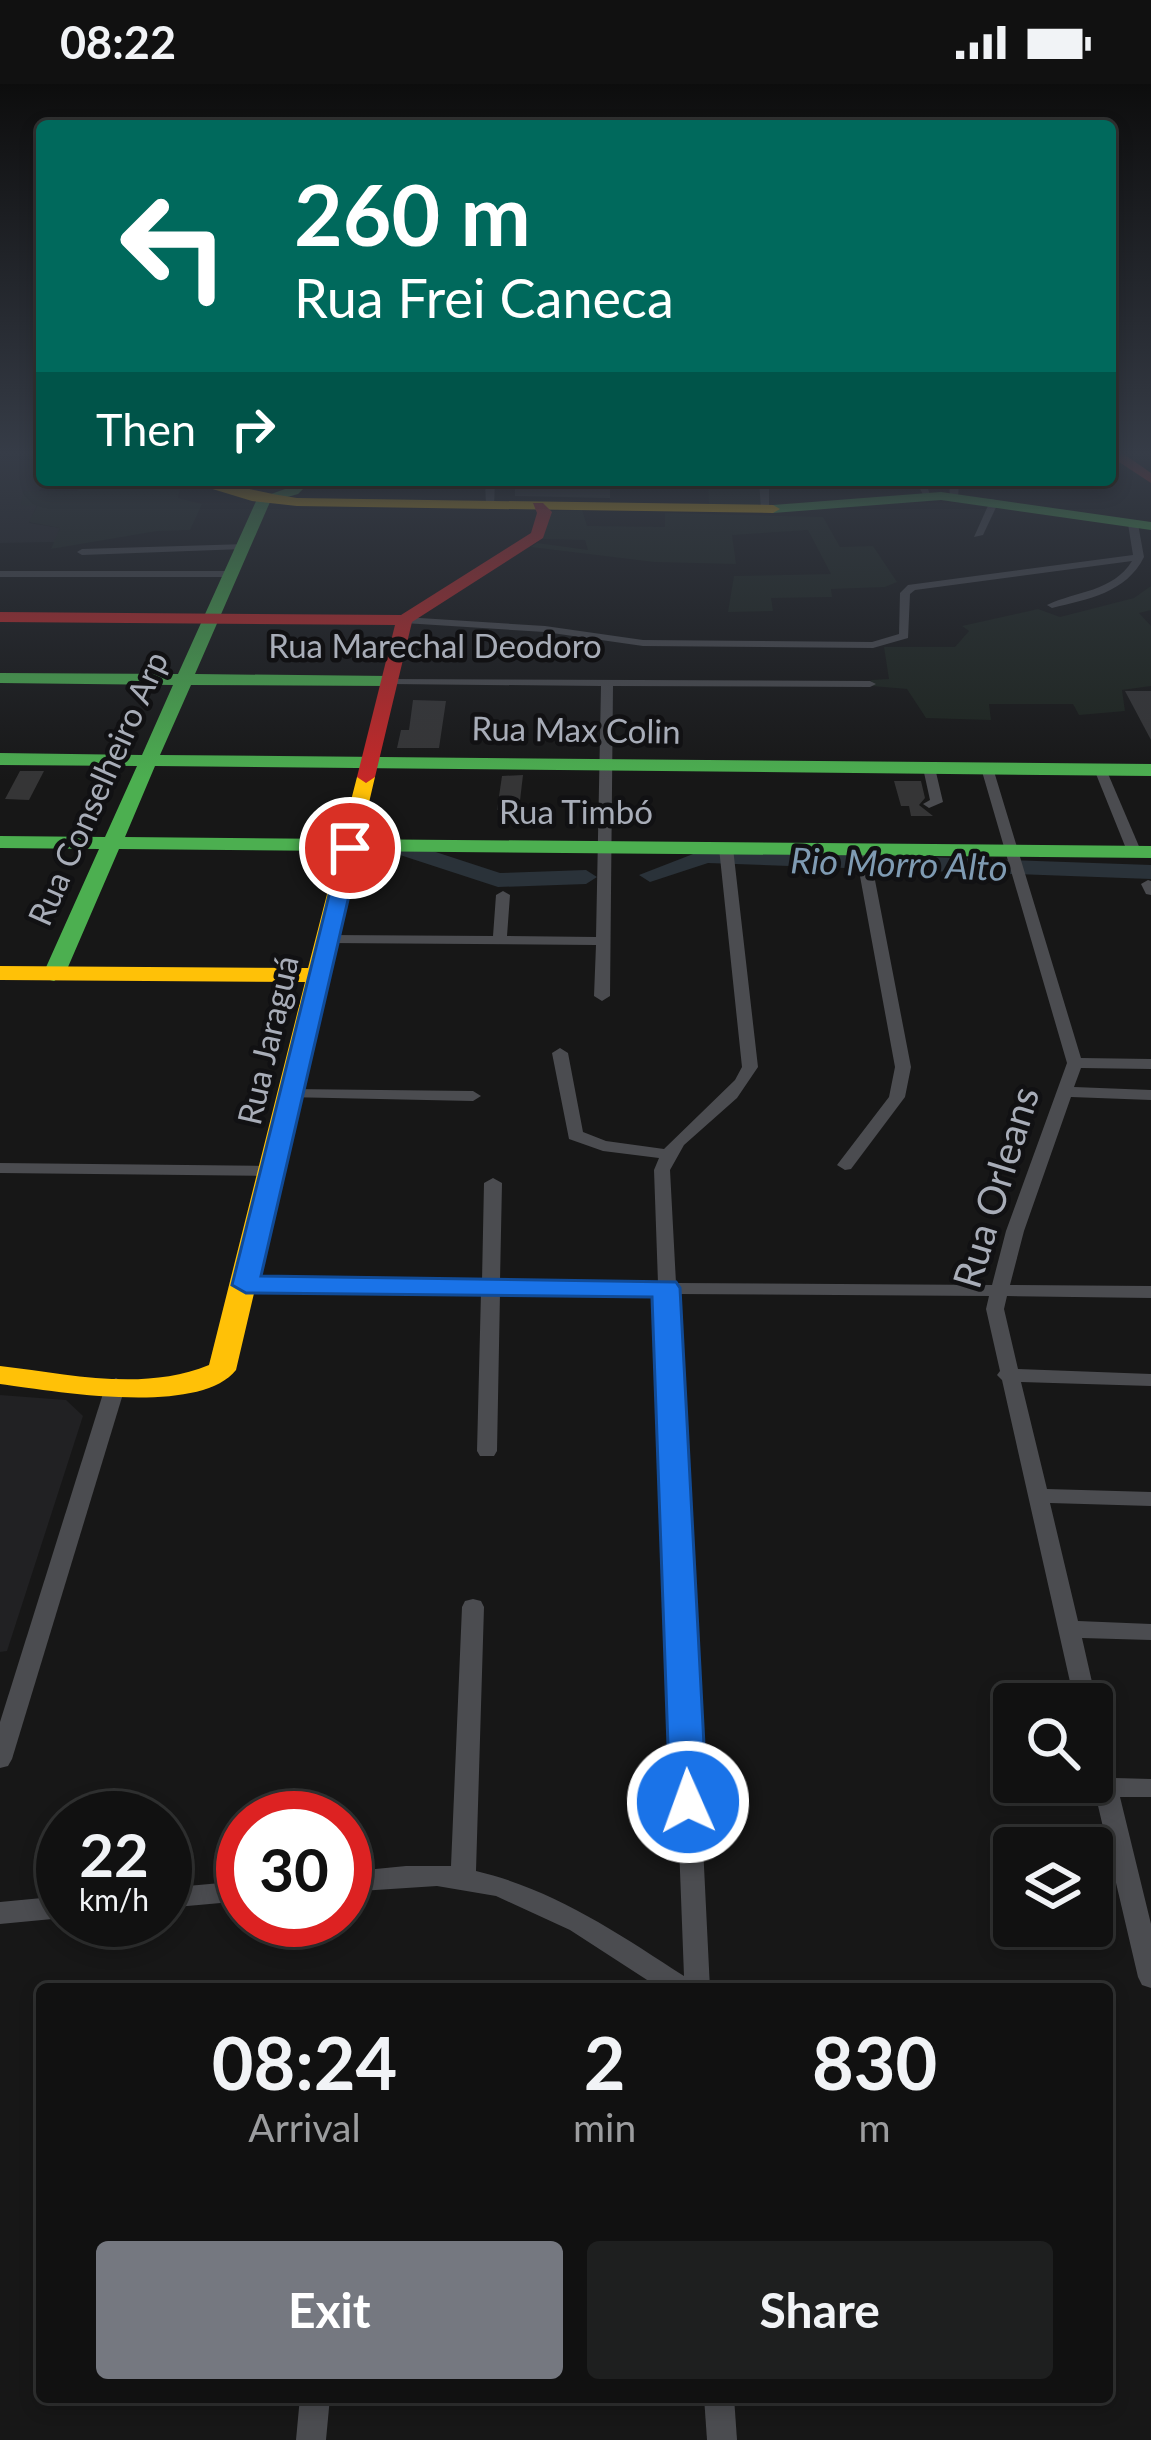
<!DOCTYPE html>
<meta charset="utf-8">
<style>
:root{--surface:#111;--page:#1e1f1f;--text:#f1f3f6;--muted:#9c9d9f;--line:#303131;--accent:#757880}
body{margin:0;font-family:Lato,sans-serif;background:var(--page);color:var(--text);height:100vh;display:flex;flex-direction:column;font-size:45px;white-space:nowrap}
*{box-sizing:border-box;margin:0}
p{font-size:39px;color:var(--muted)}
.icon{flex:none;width:66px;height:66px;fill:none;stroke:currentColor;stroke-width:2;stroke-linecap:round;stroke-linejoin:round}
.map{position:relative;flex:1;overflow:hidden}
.side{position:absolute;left:36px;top:1899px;width:1077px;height:420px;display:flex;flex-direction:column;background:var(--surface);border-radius:12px;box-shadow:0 6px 18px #0003,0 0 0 3px var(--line)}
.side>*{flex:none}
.hud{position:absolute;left:36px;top:36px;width:1080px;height:366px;border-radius:12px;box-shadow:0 6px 18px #0003,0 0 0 3px var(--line);background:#00695c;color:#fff;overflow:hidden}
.tools{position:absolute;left:993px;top:1599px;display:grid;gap:24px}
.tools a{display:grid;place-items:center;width:120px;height:120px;border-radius:12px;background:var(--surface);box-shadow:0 6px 18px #0003,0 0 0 3px var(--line);font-size:60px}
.speed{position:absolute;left:36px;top:1707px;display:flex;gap:24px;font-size:60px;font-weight:700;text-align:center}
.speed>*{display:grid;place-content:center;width:156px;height:156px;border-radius:50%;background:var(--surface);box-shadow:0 6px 18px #0003,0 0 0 3px var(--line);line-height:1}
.speed small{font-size:30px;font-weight:400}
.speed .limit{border:18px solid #d22;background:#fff;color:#111}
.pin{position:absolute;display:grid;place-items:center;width:102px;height:102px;color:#fff;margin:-51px;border:6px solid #fff;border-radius:50%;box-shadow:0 3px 12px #0007}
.me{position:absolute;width:132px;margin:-66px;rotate:358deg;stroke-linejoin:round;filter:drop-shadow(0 0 9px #0008)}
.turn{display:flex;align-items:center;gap:42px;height:252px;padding:0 60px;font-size:54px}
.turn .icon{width:156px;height:156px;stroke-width:2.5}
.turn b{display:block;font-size:84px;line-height:102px}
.then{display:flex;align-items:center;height:114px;padding:0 60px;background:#0003;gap:24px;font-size:45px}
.eta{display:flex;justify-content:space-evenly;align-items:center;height:204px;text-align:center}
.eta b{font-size:72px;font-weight:700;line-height:84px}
.action{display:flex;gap:24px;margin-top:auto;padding:24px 60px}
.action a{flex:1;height:138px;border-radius:12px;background:var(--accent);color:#fff;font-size:48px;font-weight:700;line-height:138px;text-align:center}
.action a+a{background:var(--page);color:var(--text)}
.status{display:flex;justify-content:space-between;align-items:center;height:84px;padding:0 60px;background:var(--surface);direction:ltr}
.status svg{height:33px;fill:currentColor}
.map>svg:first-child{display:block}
.built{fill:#212123}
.green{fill:#1d241e}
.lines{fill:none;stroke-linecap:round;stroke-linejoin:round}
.river{fill:#2a3239;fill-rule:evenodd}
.building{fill:#353536}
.street{fill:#4b4c50;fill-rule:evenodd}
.fast{fill:#4caf50;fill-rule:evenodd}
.slow{fill:#ffc107;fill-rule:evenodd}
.jam{fill:#c62828;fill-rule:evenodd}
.route{fill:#1a73e8;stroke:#114b97;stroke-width:3}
.labels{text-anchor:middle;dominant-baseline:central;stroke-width:9;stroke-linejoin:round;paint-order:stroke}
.far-street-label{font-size:33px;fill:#a8adb8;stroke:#111113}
.far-water-label{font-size:36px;font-style:italic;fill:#7f9bb3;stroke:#111113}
.street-label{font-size:39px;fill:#a8adb8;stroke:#111113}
</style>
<div class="status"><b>08:22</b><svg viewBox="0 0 49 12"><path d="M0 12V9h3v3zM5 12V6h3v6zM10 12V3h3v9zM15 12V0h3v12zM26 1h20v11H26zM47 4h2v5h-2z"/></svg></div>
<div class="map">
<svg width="1151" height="2356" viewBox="0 0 1151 2356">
<rect width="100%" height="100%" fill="#171717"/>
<g class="built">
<polygon points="0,373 42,378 39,393 46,396 39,407 24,408 21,420 37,421 29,439 60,444 55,458 0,459"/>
<polygon points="0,1311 66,1316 83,1332 7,1567 0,1568"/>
</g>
<g class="green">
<polygon points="92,396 181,400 178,414 202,420 190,446 157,447 51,465 60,444 29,438 37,422 21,421 23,407 77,407"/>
<polygon points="708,396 760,396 761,419 755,423 709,422"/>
<polygon points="582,426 587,442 665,443 665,429 823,433 840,463 873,462 897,498 885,503 831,505 832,513 771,514 773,527 728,528 734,492 831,490 808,446 732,451 736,480 654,478 531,463 537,459 588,466 585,456 543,455 548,427"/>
<polygon points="1151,502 1151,526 1139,529 1151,542 1151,602 1122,606 1125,627 1079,631 1073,620 989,620 991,636 926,634 907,605 872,602 871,596 889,595 884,563 955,563 969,547 962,542 1038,525 1060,533 1134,514"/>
</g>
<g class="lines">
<g class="river">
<polygon points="405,758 500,789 586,786 597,793 586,800 498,803 397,770 397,760"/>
<polygon points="706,765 1151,781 1151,795 708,779 650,798 639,791"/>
</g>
</g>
<g class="building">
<polygon points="515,401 610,401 610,414 515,412"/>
<polygon points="1125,607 1151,607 1151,656"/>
<polygon points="413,616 446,617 439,664 397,664 401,646 409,646"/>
<polygon points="20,687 44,687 29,716 5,715"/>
<polygon points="523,691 519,725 497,726 502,692"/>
<polygon points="894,697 921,697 925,714 919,721 933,732 911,732 909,722 901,722"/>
</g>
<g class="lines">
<g class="street">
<polygon points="485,396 495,396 494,423 486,421"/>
<polygon points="759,396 793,396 769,400 769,428 761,426"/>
<polygon points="915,396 925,396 931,414 925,414"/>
<polygon points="949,396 959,396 958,415 950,413"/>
<polygon points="991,415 999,417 983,451 974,453"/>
<path d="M1133,437L1138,440L1144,473C1126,509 1088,515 1052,524L1047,521C1076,507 1113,508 1132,477L915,506L910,510L908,554L873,564L643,562L545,548L404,539L399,536L404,533L545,542L643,556L872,558L899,550L900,509L908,501L1133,471L1128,440Z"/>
<polygon points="247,460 248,462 243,465 82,471 77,468 82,465"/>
<polygon points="0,487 231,487 236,490 231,493 0,493"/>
<polygon points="385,595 870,597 876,600 870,603 613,602 610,912 602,917 594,912 596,861 328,859 321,855 328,851 493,852 496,811 503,807 510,811 507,852 596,853 601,602 389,600 383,597"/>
<polygon points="929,680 935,684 943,718 929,724 923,720 930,716 923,684"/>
<path d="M987,680L993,684L1081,974L1151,975V985L1081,984L1074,1003L1151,1006V1016L1071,1013L1024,1147L1010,1201L1151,1202V1214L1007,1212L1004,1225L1018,1285L1151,1290V1302L1021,1298L1047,1405L1151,1408V1422L1050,1419L1078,1537L1151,1540V1556L1082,1554L1097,1620L1092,1627V1620H1075L1002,1296L997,1291L1000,1287L986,1225L989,1212L676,1210L710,1905H661L570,1846L496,1812L437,1802L345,1808V1788L406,1782H451L462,1523L465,1517L473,1515L481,1517L484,1523L476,1787C553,1805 618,1849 684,1892L658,1210L500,1209L497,1367L494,1372H480L477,1367L481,1208L246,1207L237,1201L246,1195L482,1197L484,1099L493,1094L502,1099L500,1197L658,1199L654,1086L659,1074L603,1067L569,1055L552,969L560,964L568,969L583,1048L606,1057L664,1065L735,996L742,983L719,764L726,760L733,764L758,983L737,1014L684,1061L670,1086L676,1199L992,1201L1006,1147L1067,979L981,684Z"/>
<polygon points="1096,682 1106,685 1141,767 1139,770 1134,771 1127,767 1094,685"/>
<polygon points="862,761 869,765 911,983 905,1013 851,1085 845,1086 837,1081 889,1013 895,983 855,765"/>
<polygon points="1148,796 1151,797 1151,811 1146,810 1141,800"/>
<polygon points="291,1005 473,1007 481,1012 473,1017 285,1013 283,1010"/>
<polygon points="0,1079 272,1082 280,1087 272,1092 0,1089"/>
<polygon points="116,1294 126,1300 12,1675 8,1682 0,1684 0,1638 106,1300"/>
<polygon points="1092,1637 1100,1640 1104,1646 1115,1694 1151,1695 1151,1713 1120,1713 1151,1840 1151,1904 1142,1901 1138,1893 1092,1696"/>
<polygon points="243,1797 243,1817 165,1824 165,1804"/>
<polygon points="63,1812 63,1834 0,1840 0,1818"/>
<polygon points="300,2313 330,2313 326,2356 296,2356"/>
<polygon points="704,2313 734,2313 737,2356 707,2356"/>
</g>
<g class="fast">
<polygon points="297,396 312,396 298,410 270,418 195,590 389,592 398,597 389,602 191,601 160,671 1151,680 1151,692 155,682 125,753 1151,762 1151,774 119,765 65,890 54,897 46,895 43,890 99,765 0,764 0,752 105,753 137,682 0,681 0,669 142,671 173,601 0,599 0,589 178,590 257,415 288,404"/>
<polygon points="941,408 1151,438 1151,446 941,416 773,429 766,425 773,421"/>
</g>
<g class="slow">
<path d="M183,396C221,396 259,409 297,414L773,421L780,425L773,429L297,422L252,417Z"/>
<path d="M366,687L375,693L236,1286C199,1333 53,1307 0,1300V1282C69,1290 143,1308 209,1281L305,898L0,896V882L308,884L357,693Z"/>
</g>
<g class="jam">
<polygon points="1110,368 1121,368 1151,389 1151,399 1110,372"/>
<polygon points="533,419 543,419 552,428 543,454 412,538 375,693 366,699 357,693 395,541 0,538 0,528 401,531 531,449 537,429"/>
</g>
</g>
<linearGradient id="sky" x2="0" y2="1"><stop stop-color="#0d0d0d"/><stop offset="0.53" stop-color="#363c47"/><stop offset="1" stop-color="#363c47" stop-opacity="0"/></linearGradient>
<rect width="1151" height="697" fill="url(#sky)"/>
<polygon class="route" points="342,759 360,764 261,1192 676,1198 680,1204 707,1718 701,1728 688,1733 676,1728 670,1718 652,1213 246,1209 232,1201"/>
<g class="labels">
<g class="far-street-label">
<text x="435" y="561">Rua Marechal Deodoro</text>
<text transform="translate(576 645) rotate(1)">Rua Max Colin</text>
<text transform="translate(97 704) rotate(-66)">Rua Conselheiro Arp</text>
<text x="576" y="727">Rua Timbó</text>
<text transform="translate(267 956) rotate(-77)">Rua Jaraguá</text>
</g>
<g class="far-water-label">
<text transform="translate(899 779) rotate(2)">Rio Morro Alto</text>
</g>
<g class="street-label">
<text transform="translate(995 1103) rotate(-73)">Rua Orleans</text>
</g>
</g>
</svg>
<div class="tools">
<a><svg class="icon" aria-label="search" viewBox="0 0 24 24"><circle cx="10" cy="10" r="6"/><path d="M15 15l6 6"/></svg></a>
<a><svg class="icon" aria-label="layers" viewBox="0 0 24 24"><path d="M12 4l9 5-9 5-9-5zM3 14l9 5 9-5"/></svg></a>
</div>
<div class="speed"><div>22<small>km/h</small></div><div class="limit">30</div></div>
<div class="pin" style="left:350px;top:764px;background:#d93025"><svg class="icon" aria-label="arrive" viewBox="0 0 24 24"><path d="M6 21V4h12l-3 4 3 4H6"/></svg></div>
<svg class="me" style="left:688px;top:1718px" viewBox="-20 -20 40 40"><circle r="17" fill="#1a73e8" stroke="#fff" stroke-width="3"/><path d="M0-11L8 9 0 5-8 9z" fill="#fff"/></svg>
<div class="hud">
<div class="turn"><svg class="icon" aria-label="left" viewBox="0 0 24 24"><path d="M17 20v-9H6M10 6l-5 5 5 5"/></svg><div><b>260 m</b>Rua Frei Caneca</div></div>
<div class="then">Then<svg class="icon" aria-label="right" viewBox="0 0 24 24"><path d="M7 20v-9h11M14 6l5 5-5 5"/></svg></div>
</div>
<section class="side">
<div class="eta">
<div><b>08:24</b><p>Arrival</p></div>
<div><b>2</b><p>min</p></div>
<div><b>830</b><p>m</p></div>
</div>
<div class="action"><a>Exit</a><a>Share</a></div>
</section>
</div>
